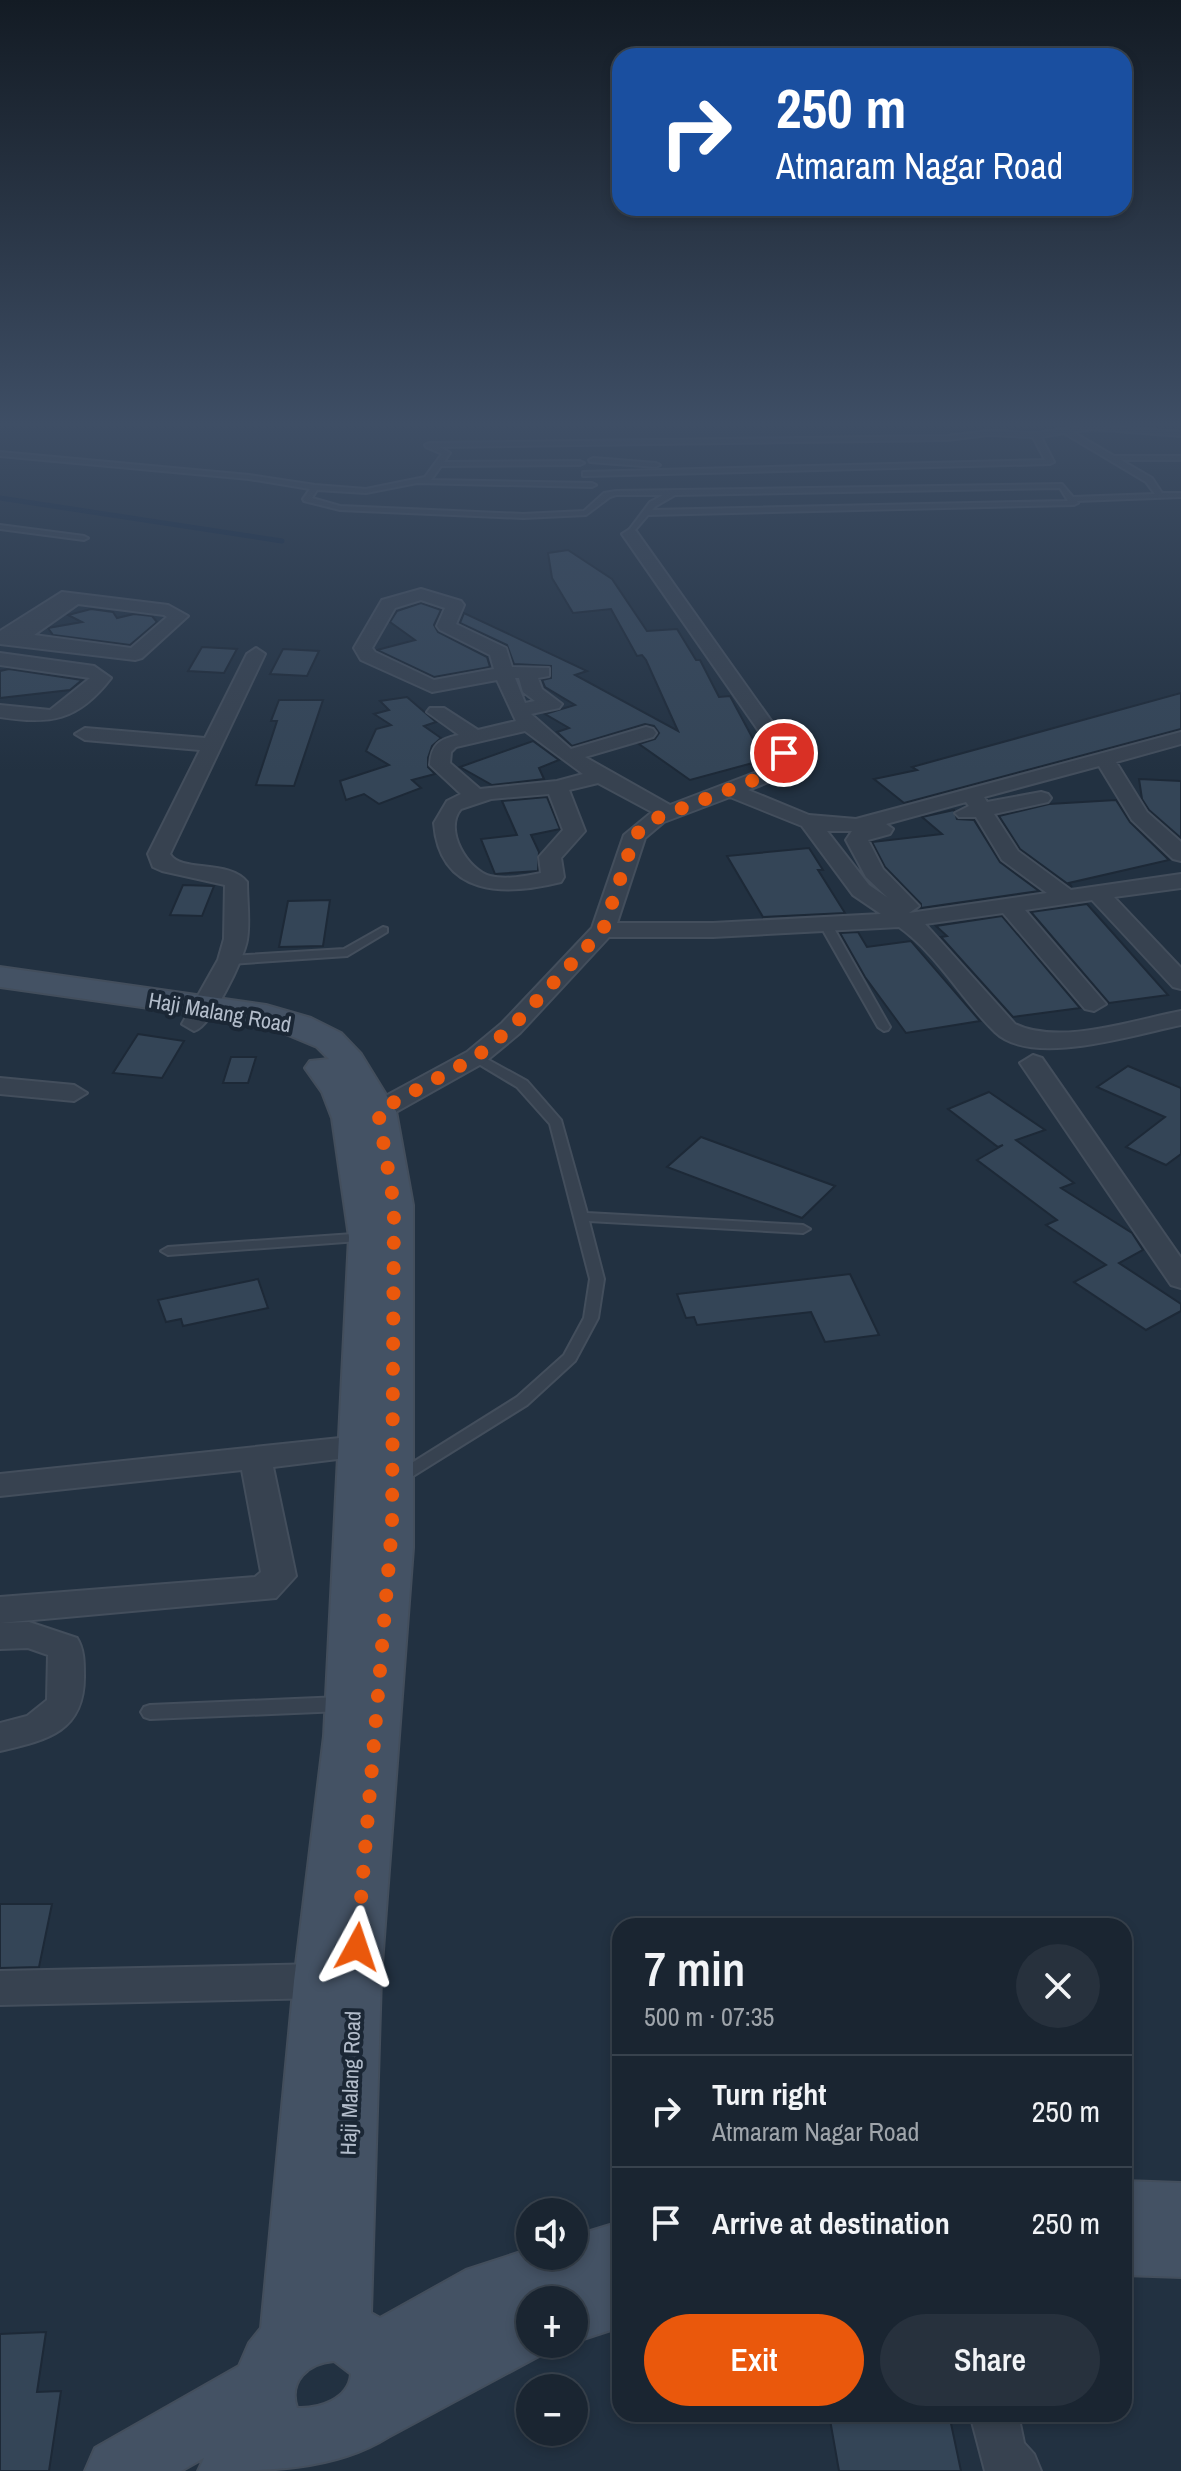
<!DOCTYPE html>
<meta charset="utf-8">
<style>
:root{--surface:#1a2531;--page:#27313d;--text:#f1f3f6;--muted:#9fa5ab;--line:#38424d;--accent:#ea580c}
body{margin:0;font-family:"Archivo Narrow",sans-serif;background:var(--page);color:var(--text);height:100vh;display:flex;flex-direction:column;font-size:30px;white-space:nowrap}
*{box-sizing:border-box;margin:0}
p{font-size:26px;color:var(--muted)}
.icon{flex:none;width:44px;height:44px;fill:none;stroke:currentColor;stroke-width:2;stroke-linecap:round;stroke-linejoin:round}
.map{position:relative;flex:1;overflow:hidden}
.sheet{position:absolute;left:612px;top:1918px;width:520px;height:504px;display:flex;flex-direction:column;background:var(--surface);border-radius:24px;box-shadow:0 4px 12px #0003,0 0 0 2px var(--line)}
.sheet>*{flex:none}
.top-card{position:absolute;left:612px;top:48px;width:520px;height:168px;border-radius:24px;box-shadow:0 4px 12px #0003,0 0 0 2px var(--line);background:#1a4fa0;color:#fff;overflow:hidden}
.controls{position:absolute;left:516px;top:2198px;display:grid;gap:16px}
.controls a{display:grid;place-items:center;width:72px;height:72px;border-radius:50%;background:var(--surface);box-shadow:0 4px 12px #0003,0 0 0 2px var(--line);font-size:40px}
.pin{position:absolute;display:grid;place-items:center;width:68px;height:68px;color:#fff;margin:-34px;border:4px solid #fff;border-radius:50%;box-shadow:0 2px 8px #0007}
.me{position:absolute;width:88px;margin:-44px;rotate:5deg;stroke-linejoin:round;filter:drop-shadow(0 0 6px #0008)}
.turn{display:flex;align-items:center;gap:28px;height:168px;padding:0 32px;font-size:36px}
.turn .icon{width:104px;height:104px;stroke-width:2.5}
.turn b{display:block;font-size:56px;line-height:68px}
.round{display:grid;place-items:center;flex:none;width:84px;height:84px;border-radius:42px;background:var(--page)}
.summary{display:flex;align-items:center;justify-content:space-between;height:136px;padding:0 32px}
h1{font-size:48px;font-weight:600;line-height:60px}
.primary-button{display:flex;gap:16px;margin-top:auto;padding:16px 32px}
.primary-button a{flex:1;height:92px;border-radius:48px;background:var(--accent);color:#fff;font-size:32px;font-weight:600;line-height:92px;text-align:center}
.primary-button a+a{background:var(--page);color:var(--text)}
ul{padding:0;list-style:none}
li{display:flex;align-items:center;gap:24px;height:112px;padding:0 32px;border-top:2px solid var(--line)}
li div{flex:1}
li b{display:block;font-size:30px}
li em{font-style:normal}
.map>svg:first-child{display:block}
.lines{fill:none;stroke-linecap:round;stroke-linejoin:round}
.stream{stroke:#142840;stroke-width:5}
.building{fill:#344557;stroke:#1d2937;stroke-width:2}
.service-casing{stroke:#434e5c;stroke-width:4}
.minor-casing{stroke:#434e5c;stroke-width:4}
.secondary-casing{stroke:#434e5c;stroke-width:4}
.service{fill:#374250;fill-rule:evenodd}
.minor{fill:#374250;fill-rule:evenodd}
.secondary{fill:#445264;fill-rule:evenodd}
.route{stroke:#ea580c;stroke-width:14;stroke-dasharray:0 25.2}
.labels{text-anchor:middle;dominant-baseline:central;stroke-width:8;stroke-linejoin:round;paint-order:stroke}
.street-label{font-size:22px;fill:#b3bdcb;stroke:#1b2735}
</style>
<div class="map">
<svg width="1181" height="2471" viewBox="0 0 1181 2471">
<rect width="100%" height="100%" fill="#223141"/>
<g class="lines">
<polyline class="stream" points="0,498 282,541"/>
</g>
<g class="building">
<polygon points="568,550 612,579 647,631 677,629 696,660 700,660 719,697 730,696 759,750 755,753 760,761 690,780 639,744 655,739 659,733 654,726 645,724 572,746 557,732 569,728 545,714 575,705 545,687 542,680 551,678 551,666 514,664 507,645 460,623 464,613 587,671 575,675 678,731 646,660 642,655 637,656 611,609 573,613 552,578 548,553"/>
<polygon points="421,603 441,610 434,625 438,632 487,657 490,667 434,677 377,650 415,640 390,622 397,611"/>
<polygon points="91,609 113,612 117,618 134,614 152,616 157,622 130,645 53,635 48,628 82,622 68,615"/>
<polygon points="202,647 237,649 224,673 188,671"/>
<polygon points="283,649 319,651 307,676 270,674"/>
<polygon points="9,669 82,680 70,690 0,698 0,671"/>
<polygon points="1181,693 1181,729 904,803 874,779 917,770 912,767"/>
<polygon points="407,697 436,722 424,726 441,738 432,746 428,758 428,767 435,774 412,780 421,788 379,804 364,794 346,800 340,781 389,765 366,751 376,729 391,725 374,714 389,710 380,701"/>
<polygon points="279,700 323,700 294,786 256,785 277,721 271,721"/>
<polygon points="533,741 559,760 539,768 544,779 492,785 460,767"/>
<polygon points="1139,779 1181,781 1181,838 1149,810 1142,799"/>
<polygon points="547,797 560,829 531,835 539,852 538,871 495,874 481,839 517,835 502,801"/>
<polygon points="1116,800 1130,822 1169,860 1069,883 1072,887 1020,849 999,816 1049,804"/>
<polygon points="954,810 957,819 974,820 1000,862 1039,891 921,908 921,904 885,867 872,842 942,834 922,817"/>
<polygon points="809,848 823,870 818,870 845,913 763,917 727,856"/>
<polygon points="183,885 214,886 202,916 170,915"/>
<polygon points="330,900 323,946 279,947 288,901"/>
<polygon points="1087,904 1168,995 1109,1003 1031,912"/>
<polygon points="1002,916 1080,1008 1013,1017 941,937 947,936 936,926"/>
<polygon points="858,932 867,947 911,941 980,1021 906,1033 865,977 840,933"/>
<polygon points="138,1034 184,1041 162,1078 113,1073"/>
<polygon points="231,1057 256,1057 248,1083 223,1083"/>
<polygon points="1128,1066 1181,1088 1181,1154 1166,1165 1126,1147 1165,1117 1097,1087"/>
<polygon points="989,1092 1045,1130 1016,1140 1074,1183 1061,1188 1132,1233 1143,1250 1119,1263 1181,1304 1181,1311 1146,1330 1074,1282 1106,1265 1046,1225 1057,1220 977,1160 1003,1145 998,1147 948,1109"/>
<polygon points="701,1137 761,1159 835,1186 802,1218 667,1167"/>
<polygon points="850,1274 879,1335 825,1342 811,1312 697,1325 694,1317 686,1318 677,1294"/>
<polygon points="258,1279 268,1308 183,1326 181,1319 166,1322 158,1300"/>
<polygon points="0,1904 52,1904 39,1967 0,1968"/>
<polygon points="46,2332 37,2392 61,2391 49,2471 0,2471 0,2334"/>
<polygon points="829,2414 949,2414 961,2471 839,2471"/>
</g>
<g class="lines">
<defs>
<g id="service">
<path d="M1090,425L1181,432V436L1092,429L1073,432L1114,456H1181V460H1121L1152,478L1162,493H1181V497L1077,501L1078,503L1074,505L648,515L630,536L626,534L650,502L663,495H616L610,497L586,515L523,518L340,510L304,501L303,499L310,489L249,479L0,456V452L249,475L315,485L366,489L425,477L442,454L426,447L425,445L429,443L947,436L988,431L1036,433ZM1064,433L1146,482L1155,494L1073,497L1062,484L616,491L604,493L584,511L523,514L340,506L312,498L317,490L366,493L417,483L592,487L596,485L592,483L431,480L441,466L580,465L584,463L580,461L444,462L450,453L440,447L947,440L988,435L1033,437L1045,460L583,472V476H586L1050,464L1054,462L1041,437ZM1060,488L1068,501L652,510L656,506L675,495Z"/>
<polygon points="593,458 656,463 660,465 656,467 590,462 589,460"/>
<polygon points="0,525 84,536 88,538 84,540 0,529"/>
<polygon points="826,922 832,925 890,1027 888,1030 884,1031 878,1027 820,925"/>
<polygon points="383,927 387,928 387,932 347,956 230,964 224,960 230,956 344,949"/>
<polygon points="476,1053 527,1081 561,1120 587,1213 803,1225 810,1229 803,1233 589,1221 604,1279 598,1318 575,1361 527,1405 397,1486 391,1484 389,1480 391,1476 517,1397 564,1355 584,1318 590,1279 550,1124 517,1087 472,1060 470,1057"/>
<polygon points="367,1233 374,1237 372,1240 168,1255 161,1251 168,1247"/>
<polygon points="341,1697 347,1699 350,1704 347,1709 341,1711 150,1719 144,1717 141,1712 144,1707 150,1705"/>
</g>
<g id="minor">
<path d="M630,529L636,531L794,753C790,777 768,782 748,790L809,815L856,819L1181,732V744L1116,762L1147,812L1181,842V861L1173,859L1132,820L1099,766L984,797L987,802L1041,792L1048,794L1051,798L1048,802L994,814L1018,851L1071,890L1181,874V888L1114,897L1181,968V989L1173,987L1092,900L1025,910L1106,1004L1094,1011L1085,1009L1003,913L925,924L1015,1024C1060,1046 1133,1020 1181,1011V1025C1135,1034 1032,1068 995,1032C961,999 938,955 899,927L713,937H609L520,1033L485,1062L387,1117L359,1124L350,1122L346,1116L350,1110L369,1105L467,1052L502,1023L592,928L624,835L652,812L598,783L569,790L585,831L561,858L564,877L561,882C505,896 440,897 434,823L447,801L461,794L430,765C431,745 439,739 459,735L427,712L430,708H444L478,730L516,721L497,680L432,692L361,660L354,648L382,600L421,589L461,601L464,605L456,624L506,648L512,667L549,668V676L538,678L542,689L562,704L559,708L531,714L571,749L646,727L653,729L656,733L653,737L585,757L670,805L762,770L772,762L774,753L622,534ZM421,600L445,608L437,626L440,630L490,655L494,669L434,680L375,652L372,648L395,608ZM515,678H519L523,692L535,701L525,703ZM525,731L583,774L557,781L480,789L450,763L451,752L456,747ZM549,794L563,830L539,857L541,873C526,876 506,880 490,876C468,870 443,830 461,809L491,799ZM730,797L802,826L853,895L881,914L713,923H617L645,838L664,822ZM966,802L969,806L955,813L959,817H976L1002,860L1047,893L909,913L919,906L883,869L868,840L890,834L893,829L886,824ZM827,831H852L846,840L866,877L888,898L869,885Z"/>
<path d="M62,592L168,605L188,616L142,658L135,660L0,644V631ZM78,604L164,615L167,617L131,648L34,635Z"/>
<path d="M256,648L265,654L170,854C181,873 229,859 247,882C247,901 250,922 247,940C244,959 211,1027 194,1031L182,1024L218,960L224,939L225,885L162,871L153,867L148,854L200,750L85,740L75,734L85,728L205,738L247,654Z"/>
<path d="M0,653L94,666L111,678C78,721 50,725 0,717V705L50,710L90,678L0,665Z"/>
<polygon points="1033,1055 1042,1058 1181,1258 1181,1288 1171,1285 1020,1063"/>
<polygon points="0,1078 74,1085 87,1093 74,1101 0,1094"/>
<polygon points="359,1436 370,1439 375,1447 370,1455 273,1467 296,1576 276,1598 0,1623 0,1597 255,1577 261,1572 242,1470 0,1496 0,1474"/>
<path d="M29,1622L77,1638C84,1649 84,1662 84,1675C85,1732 47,1740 0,1751V1723L27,1716L47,1700L48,1655L28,1648L0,1649V1623Z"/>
<polygon points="321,1964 335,1969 341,1981 335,1993 321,1998 0,2005 0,1971"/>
<polygon points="970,2414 1018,2414 1024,2443 1034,2454 1041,2471 985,2471"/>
</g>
<g id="secondary">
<path d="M0,967L266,1005L311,1018L341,1033L361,1054L396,1111L413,1205V1548L381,1977L371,2313L380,2318L466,2270L530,2249V2256H574V2236L620,2222V2327L574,2342V2300H530V2344H554L552,2349L388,2437C334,2471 265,2471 198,2471L204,2458L181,2471H85L95,2448L239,2366L249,2343L261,2328L294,1981L324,1736L349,1237L332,1118L322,1092L305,1068L310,1061L329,1059L317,1047L262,1024L0,987ZM334,2361L351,2374C349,2400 318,2409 297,2408C288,2381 308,2363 334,2361Z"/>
<polygon points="1124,2181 1181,2183 1181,2277 1124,2275"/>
</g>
</defs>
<use href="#service" class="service-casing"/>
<use href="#minor" class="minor-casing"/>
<use href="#secondary" class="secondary-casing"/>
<use href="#service" class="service"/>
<use href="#minor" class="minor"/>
<use href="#secondary" class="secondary"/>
</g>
<linearGradient id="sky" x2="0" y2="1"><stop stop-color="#131b24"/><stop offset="0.55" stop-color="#3e4e65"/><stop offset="1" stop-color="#3e4e65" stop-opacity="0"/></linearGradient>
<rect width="1181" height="771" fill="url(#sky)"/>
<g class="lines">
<polyline class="route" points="357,1947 392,1526 394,1205 378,1111 476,1057 511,1028 603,930 635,835 657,818 769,774 782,764 784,753"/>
</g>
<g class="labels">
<g class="street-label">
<text transform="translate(220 1012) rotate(10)">Haji Malang Road</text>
<text transform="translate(350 2083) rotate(-88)">Haji Malang Road</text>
</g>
</g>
</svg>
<div class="controls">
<a><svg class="icon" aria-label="sound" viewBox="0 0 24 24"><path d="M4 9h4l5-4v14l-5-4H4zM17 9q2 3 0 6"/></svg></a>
<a>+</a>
<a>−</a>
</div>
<div class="pin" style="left:784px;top:753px;background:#d93025"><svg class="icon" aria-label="arrive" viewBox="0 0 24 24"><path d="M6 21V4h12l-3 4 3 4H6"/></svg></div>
<svg class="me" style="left:357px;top:1947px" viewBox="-20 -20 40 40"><path d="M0-17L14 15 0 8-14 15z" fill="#ea580c" stroke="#fff" stroke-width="4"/></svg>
<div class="top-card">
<div class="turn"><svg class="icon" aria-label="right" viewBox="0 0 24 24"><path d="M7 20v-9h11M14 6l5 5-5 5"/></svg><div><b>250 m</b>Atmaram Nagar Road</div></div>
</div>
<section class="sheet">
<div class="summary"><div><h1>7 min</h1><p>500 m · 07:35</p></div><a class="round"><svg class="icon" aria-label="close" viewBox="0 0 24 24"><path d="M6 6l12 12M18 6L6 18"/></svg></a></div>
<ul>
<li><svg class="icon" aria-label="right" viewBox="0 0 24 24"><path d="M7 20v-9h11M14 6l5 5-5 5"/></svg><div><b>Turn right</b><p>Atmaram Nagar Road</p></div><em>250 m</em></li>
<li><svg class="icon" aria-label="arrive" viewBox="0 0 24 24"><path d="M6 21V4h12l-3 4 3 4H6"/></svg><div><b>Arrive at destination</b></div><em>250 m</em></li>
</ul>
<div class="primary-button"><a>Exit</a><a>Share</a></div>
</section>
</div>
